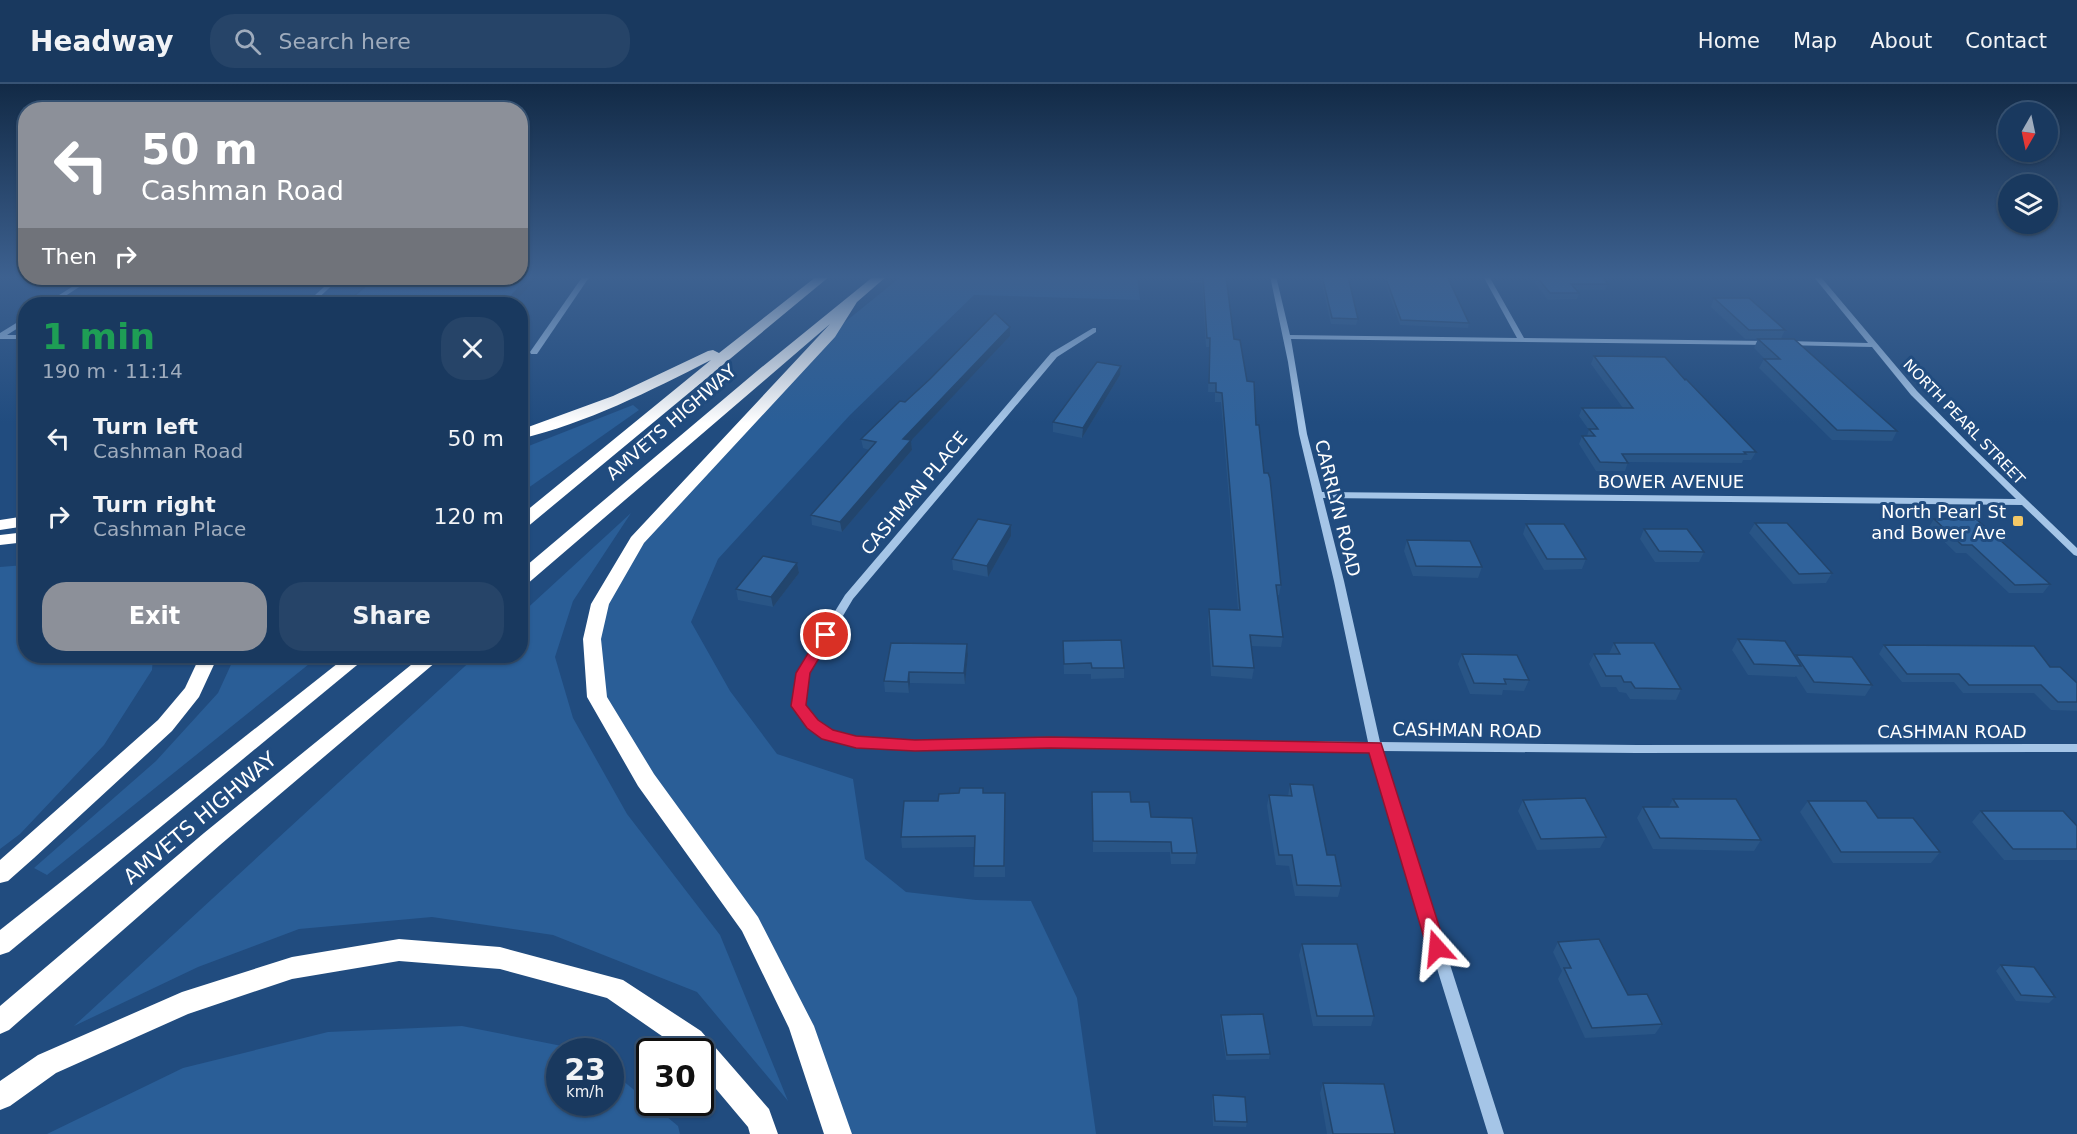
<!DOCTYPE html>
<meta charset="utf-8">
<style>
:root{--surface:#19395f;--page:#264468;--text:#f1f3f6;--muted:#9facbd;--line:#375374;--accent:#8c9099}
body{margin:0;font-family:"DejaVu Sans",sans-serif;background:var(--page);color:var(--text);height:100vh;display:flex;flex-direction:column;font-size:22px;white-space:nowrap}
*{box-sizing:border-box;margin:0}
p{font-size:20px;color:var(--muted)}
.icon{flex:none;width:33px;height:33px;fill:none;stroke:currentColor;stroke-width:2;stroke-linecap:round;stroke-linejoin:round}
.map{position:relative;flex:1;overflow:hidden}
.details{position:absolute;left:18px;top:213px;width:510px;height:366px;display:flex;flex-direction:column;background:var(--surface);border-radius:24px;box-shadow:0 2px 4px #0004,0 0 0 2px var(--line)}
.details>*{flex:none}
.hud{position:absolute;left:18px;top:18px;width:510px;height:183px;border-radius:24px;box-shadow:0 2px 4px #0004,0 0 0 2px var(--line);background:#8c9099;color:#fff;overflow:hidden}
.needle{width:39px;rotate:189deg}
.fabs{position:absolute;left:1998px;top:18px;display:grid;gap:12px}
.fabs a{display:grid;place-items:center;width:60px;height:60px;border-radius:50%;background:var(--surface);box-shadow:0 2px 4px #0004,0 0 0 2px var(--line);font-size:30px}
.speed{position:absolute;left:546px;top:954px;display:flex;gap:12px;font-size:30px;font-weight:700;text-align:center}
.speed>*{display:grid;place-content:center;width:78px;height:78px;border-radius:50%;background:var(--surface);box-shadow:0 2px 4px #0004,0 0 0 2px var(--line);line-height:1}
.speed small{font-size:15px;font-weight:400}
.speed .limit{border:3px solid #111;border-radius:9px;background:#fff;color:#111}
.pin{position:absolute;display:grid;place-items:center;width:51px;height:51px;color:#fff;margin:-26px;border:3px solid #fff;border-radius:50%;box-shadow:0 2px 6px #0007}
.me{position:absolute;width:66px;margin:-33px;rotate:342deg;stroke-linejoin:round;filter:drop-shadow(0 0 4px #0008)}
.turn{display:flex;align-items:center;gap:21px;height:126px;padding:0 24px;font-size:27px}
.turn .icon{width:78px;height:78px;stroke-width:2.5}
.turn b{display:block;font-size:42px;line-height:51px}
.then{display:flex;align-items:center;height:57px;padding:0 24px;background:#0003;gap:12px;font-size:22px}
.round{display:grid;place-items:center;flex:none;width:63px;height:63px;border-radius:24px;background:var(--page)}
.overview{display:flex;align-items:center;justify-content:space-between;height:102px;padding:0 24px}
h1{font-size:36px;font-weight:800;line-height:45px;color:#1e9e55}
.cta{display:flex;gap:12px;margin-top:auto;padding:12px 24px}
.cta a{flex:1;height:69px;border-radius:24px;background:var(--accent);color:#fff;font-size:24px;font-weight:800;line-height:69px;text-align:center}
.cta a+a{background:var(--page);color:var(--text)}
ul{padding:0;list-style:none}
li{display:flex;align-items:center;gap:18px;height:78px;padding:0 24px}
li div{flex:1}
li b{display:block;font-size:22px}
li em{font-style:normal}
header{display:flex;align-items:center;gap:36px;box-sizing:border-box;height:84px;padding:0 30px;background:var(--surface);border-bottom:2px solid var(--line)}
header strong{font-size:28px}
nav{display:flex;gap:33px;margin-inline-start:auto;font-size:21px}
.search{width:420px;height:54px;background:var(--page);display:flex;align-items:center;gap:15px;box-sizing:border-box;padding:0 21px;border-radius:24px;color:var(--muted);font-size:22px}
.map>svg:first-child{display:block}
.green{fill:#2a5e97}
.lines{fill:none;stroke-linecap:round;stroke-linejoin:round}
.minor{fill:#a5c5e7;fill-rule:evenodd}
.highway{fill:#fff;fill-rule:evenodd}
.wall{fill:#295586}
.shaded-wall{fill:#22456d}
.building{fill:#30639c;stroke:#22456d;stroke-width:1.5}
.route{fill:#e11d48;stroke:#92132f;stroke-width:1.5}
.poi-dot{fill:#f4c866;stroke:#214c7f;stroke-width:2}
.labels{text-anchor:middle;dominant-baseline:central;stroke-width:6;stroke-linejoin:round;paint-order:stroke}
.far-street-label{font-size:15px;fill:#fff;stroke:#214c7f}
.street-label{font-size:18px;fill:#fff;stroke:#214c7f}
.poi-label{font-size:18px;fill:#fff;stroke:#214c7f;text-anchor:end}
.near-street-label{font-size:21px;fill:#fff;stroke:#214c7f}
</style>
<header>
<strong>Headway</strong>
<div class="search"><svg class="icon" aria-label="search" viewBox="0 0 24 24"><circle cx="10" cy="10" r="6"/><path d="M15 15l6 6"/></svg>Search here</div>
<nav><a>Home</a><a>Map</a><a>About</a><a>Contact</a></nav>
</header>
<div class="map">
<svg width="2077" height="1050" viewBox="0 0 2077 1050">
<rect width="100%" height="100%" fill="#214c7f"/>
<g class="green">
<polygon points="902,192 1137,192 1140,216 974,211 850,331 718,475 691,538 730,607 777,670 853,695 865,775 906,808 976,816 1031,817 1077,914 1096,1050 838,1050 801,942 597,613 600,520 619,487 830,250"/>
<polygon points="633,321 639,326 521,409 521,365"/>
<polygon points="631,429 573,517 555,573 573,634 627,730 720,851 788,1017 697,908 553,851 432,833 299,845 198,883 74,942 476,572 520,572 521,530"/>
<polygon points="25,481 26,572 153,572 152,586 104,661 20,750 0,765 0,483"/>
<polygon points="235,572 319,572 47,791 34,784 156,677 218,609"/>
<polygon points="462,942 587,967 560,968 560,1018 610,1018 611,987 678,1042 680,1050 47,1050 183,984 328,948"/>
</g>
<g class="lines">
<g class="minor">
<polygon points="583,192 590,192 537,270 531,270 530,268"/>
<polygon points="1270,192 1276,192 1290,251 1517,254 1483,192 1489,192 1524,254 1770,257 1774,259 1770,261 1291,255 1307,350 1322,408 2016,415 1911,311 1872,263 1783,261 1782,259 1786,257 1868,259 1813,192 1820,192 1917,307 1973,364 2077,464 2077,472 2074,471 2022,421 1323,414 1344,497 1380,658 1637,661 2077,660 2077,668 1637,669 1382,667 1504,1050 1488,1050 1370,667 1050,663 915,665 856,662 824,654 809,643 792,622 797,589 845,511 1051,269 1093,244 1096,244 1096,248 1057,273 853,515 809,589 804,621 817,637 832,648 856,654 915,657 1050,655 1368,658 1334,497 1299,350 1288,278"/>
<polygon points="86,194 93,194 53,220 45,220"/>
<polygon points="334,194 340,194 312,220 305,220"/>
<polygon points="26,233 26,239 7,251 26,251 26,255 0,255 0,249"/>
</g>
<g class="highway">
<path d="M817,192H830L526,444L520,446V432L711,276C650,307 587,339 520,355V346L613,312L708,267L713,266L719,269Z"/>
<polygon points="874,192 887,192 857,218 835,253 644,459 609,520 601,555 607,613 654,690 758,833 814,942 852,1050 824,1050 789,944 742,847 638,702 587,613 583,555 591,520 631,453 830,240 526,501 520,502 520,487 757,287"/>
<polygon points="26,432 26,442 0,446 0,436"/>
<polygon points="26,448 26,458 0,461 0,451"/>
<polygon points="200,572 218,572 199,613 172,647 34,774 8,797 0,799 0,776 158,636 185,604"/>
<polygon points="347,572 368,572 9,868 0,871 0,846"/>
<polygon points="422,572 443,572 220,761 9,946 0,950 0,922 204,749"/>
<polygon points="399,855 500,863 623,896 701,947 769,1025 778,1050 750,1050 748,1043 700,986 700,968 685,968 607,914 500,885 399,877 292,895 188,930 56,989 10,1022 0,1026 0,997 38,971 182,908 292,873"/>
</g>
</g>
<g class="wall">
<rect x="639" y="192" width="56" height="1"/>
<polygon points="1190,192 1226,192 1234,255 1247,297 1264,389 1281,501 1279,511 1277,511 1283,553 1281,563 1251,562 1254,584 1252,595 1211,592 1208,535 1209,525 1238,526 1221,318 1215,318 1215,308 1208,308 1209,263 1206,263 1202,199 1190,199"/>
<polygon points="1320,192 1348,192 1358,235 1356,241 1331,240"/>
<polygon points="1383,192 1447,192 1469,239 1468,244 1400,241"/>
<polygon points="1529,192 1601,192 1608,200 1605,206 1577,206 1579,209 1577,215 1548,216"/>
<polygon points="1950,192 2077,192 2077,198 2058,196 2056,199"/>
<polygon points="1714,214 1785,246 1781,255 1897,347 1892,357 1832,356 1759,284 1764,275 1765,275 1754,264 1758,255 1745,255 1711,223"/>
<polygon points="1010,243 1010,252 911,356 912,366 842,448 812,441 811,431 869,366 863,364 861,355"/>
<polygon points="1594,272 1685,296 1756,368 1751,376 1743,376 1742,379 1628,378 1625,387 1596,387 1579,360 1582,352 1587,352 1589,346 1579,332 1582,324 1623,324 1591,280"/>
<polygon points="1121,282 1120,291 1082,354 1053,348 1053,338"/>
<polygon points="1934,435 2050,500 2043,509 2009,509 1966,469 1956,469 1929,443"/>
<polygon points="1755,439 1832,489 1826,499 1793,500 1749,449"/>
<polygon points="1526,440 1586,475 1582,485 1544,486 1523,450"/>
<polygon points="1011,441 1011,452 988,493 953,486 952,475"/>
<polygon points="1644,445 1704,468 1699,478 1655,478 1640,455"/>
<polygon points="1407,456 1482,483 1478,494 1413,492 1404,467"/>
<polygon points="797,479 799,489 773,523 738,516 736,505"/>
<polygon points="1738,555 1795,572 1796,571 1872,601 1865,612 1807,609 1796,592 1795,593 1748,591 1732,566"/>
<polygon points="1063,557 1124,584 1124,594 1091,595 1091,590 1064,590"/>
<polygon points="1614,559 1681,605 1676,616 1630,615 1626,609 1619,608 1616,603 1601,603 1589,580 1594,570 1609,570"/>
<polygon points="967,560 968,571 965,600 910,599 909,609 885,608 884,597"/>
<polygon points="1884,561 2050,583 2077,599 2077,627 2051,626 2034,609 1963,609 1954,598 1902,598 1879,570"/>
<polygon points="1462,570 1529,596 1524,607 1503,606 1502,611 1470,610 1458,580"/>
<polygon points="1290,700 1327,771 1341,802 1338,813 1295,812 1289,782 1276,781 1267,722 1269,711 1288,712"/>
<polygon points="1092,708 1131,718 1197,769 1195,780 1171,780 1170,768 1093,768"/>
<polygon points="983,709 1005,719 1005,793 974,793 975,763 902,764 901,753 938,717"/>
<polygon points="1673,715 1761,756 1754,767 1653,765 1637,734 1643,723 1669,723"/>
<polygon points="1523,716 1606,753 1600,764 1537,766 1518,727"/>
<polygon points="1808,717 1878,734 1940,768 1931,779 1833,779 1800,728"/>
<polygon points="1981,727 2077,742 2077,776 2004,776 1972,738"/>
<polygon points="1558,858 1628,911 1662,940 1655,950 1585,954 1558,895 1562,887 1553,868"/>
<polygon points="1302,860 1374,932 1371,942 1313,942 1299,871"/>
<polygon points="2001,881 2055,913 2049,919 2016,917 1996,887"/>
<polygon points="1221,931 1270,970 1269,975 1226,976 1220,936"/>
<polygon points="1323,999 1395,1050 1327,1050 1320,1009"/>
<polygon points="1213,1011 1247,1038 1246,1043 1213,1042 1212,1016"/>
</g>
<g class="shaded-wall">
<polygon points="529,192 538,192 513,220 504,220"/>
<polygon points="1010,243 1010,252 904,364 903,355"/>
<polygon points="1121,282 1120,291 1082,354 1083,344"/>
<polygon points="911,356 912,366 842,448 840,438"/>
<polygon points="1011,441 1011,452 988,493 987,482"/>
<polygon points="797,479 799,489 773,523 771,513"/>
<polygon points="967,560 968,571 965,600 964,589"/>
<polygon points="909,588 910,599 909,609 908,598"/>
</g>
<g class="building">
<polygon points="520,192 529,192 504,220 345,220 375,194 520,194"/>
<polygon points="1203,192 1226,192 1234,255 1240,256 1247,297 1254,298 1256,341 1259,341 1264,389 1268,389 1270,394 1281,501 1276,501 1283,553 1250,551 1254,584 1213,582 1209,525 1240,526 1222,309 1216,308 1216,299 1209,299 1210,254 1207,254"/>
<polygon points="1322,192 1348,192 1358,235 1332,234"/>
<polygon points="1385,192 1447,192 1469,239 1401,236"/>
<polygon points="1536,192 1601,192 1608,200 1571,200 1579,209 1550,209"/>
<polygon points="1714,214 1749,214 1785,246 1749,246"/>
<polygon points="205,215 209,220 197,220"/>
<polygon points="995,229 1010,243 903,355 911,356 840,438 811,431 876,358 861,355 900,317 905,318 930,295"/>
<polygon points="1758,255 1794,255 1897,347 1837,346 1764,275 1780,275"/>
<polygon points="1594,272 1665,273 1685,296 1686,295 1756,368 1744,368 1746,370 1622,370 1628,379 1600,378 1582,352 1595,352 1589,345 1598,345 1582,324 1633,324"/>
<polygon points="1097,278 1121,282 1083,344 1053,338"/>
<polygon points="978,435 1011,441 987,482 952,475"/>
<polygon points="1934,435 1976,435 2050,500 2015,501 1972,461 1962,461"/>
<polygon points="1755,439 1787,439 1832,489 1799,490"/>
<polygon points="1526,440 1564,440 1586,475 1547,475"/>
<polygon points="1644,445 1687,445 1704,468 1659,467"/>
<polygon points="1407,456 1470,457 1482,483 1416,482"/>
<polygon points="763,472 797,479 771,513 736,505"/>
<polygon points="1738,555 1785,557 1801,582 1754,580"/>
<polygon points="1121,556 1124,584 1092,584 1091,579 1064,580 1063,557"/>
<polygon points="891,559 967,560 964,589 909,588 908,598 884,597"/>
<polygon points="1614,559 1654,559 1681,605 1635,604 1631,598 1624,598 1621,592 1606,592 1594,570 1620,570"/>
<polygon points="1884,561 2034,562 2050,583 2060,583 2077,599 2077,618 2058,618 2041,601 1969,601 1959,590 1907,590"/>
<polygon points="1462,570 1517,571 1529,596 1504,595 1506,600 1474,599"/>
<polygon points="1796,571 1852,573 1872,601 1814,598"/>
<polygon points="1290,700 1313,701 1327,771 1335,771 1341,802 1297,801 1292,771 1279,771 1269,711 1292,712"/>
<polygon points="960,704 983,704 983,709 1005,709 1004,782 974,782 975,752 901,753 904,717 938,717 939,710 959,709"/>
<polygon points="1092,708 1130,708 1131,718 1149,718 1151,733 1192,734 1197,769 1172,769 1171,758 1093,757"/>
<polygon points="1585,714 1606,753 1541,755 1523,716"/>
<polygon points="1673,715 1736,715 1761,756 1660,754 1643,723 1678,723"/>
<polygon points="1808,717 1866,717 1878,734 1913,734 1940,768 1841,768"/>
<polygon points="1981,727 2063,727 2077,742 2077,765 2013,765"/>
<polygon points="1599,855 1628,911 1647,910 1662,940 1592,944 1564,884 1571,884 1558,858"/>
<polygon points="1302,860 1357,860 1374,932 1317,932"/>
<polygon points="2001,881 2034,883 2055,913 2021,911"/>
<polygon points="1263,930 1270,970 1227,971 1221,931"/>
<polygon points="1323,999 1384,1000 1395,1050 1333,1050"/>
<polygon points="1213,1011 1245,1013 1247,1038 1215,1037"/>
</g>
<linearGradient id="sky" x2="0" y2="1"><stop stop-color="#122a46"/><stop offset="0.57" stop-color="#3d6190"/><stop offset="1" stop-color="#3d6190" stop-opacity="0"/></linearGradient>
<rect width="2077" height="339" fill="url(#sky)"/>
<polygon class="route" points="826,546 833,551 810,589 806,621 818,636 833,646 856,652 915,656 1050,653 1381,659 1446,864 1443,869 1437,872 1430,869 1427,864 1369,669 1050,664 915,667 856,664 822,655 807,644 791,622 796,589 821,548"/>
<rect class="poi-dot" x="2012" y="431" width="12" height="12" rx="3"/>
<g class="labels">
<g class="far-street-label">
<text transform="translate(1964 338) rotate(46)">NORTH PEARL STREET</text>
</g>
<g class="street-label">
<text transform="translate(671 338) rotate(-41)">AMVETS HIGHWAY</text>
<text x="1671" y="397">BOWER AVENUE</text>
<text transform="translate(914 409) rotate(-50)">CASHMAN PLACE</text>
<text transform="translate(1338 424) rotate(76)">CARRLYN ROAD</text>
<text transform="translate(1467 646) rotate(1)">CASHMAN ROAD</text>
<text x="1952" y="647">CASHMAN ROAD</text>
</g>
<g class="poi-label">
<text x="2006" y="427">North Pearl St<tspan x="2006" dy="21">and Bower Ave</tspan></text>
</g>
<g class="near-street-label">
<text transform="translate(200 734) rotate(-40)">AMVETS HIGHWAY</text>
</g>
</g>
</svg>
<div class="fabs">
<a><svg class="needle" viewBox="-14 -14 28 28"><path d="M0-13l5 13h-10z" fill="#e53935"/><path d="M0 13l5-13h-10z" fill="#9facbd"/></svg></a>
<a><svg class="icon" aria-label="layers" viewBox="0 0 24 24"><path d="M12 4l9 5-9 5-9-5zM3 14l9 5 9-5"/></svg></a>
</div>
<div class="speed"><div>23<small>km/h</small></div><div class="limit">30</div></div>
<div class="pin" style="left:826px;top:551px;background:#d93025"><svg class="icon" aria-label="arrive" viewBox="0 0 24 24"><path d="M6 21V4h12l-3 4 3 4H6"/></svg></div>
<svg class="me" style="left:1437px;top:864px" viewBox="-20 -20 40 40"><path d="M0-17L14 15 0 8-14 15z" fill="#e11d48" stroke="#fff" stroke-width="4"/></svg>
<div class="hud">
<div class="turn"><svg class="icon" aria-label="left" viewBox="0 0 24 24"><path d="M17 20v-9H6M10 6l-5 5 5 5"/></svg><div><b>50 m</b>Cashman Road</div></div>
<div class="then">Then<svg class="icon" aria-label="right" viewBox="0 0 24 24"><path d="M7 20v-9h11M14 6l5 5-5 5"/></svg></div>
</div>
<section class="details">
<div class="overview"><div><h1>1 min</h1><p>190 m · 11:14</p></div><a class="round"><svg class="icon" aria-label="close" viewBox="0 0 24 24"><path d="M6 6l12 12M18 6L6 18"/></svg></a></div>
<ul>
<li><svg class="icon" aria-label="left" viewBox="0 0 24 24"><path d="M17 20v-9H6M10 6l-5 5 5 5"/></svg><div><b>Turn left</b><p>Cashman Road</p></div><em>50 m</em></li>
<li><svg class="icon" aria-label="right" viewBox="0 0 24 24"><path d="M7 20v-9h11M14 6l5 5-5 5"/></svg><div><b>Turn right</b><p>Cashman Place</p></div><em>120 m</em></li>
</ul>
<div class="cta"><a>Exit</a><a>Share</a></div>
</section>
</div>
